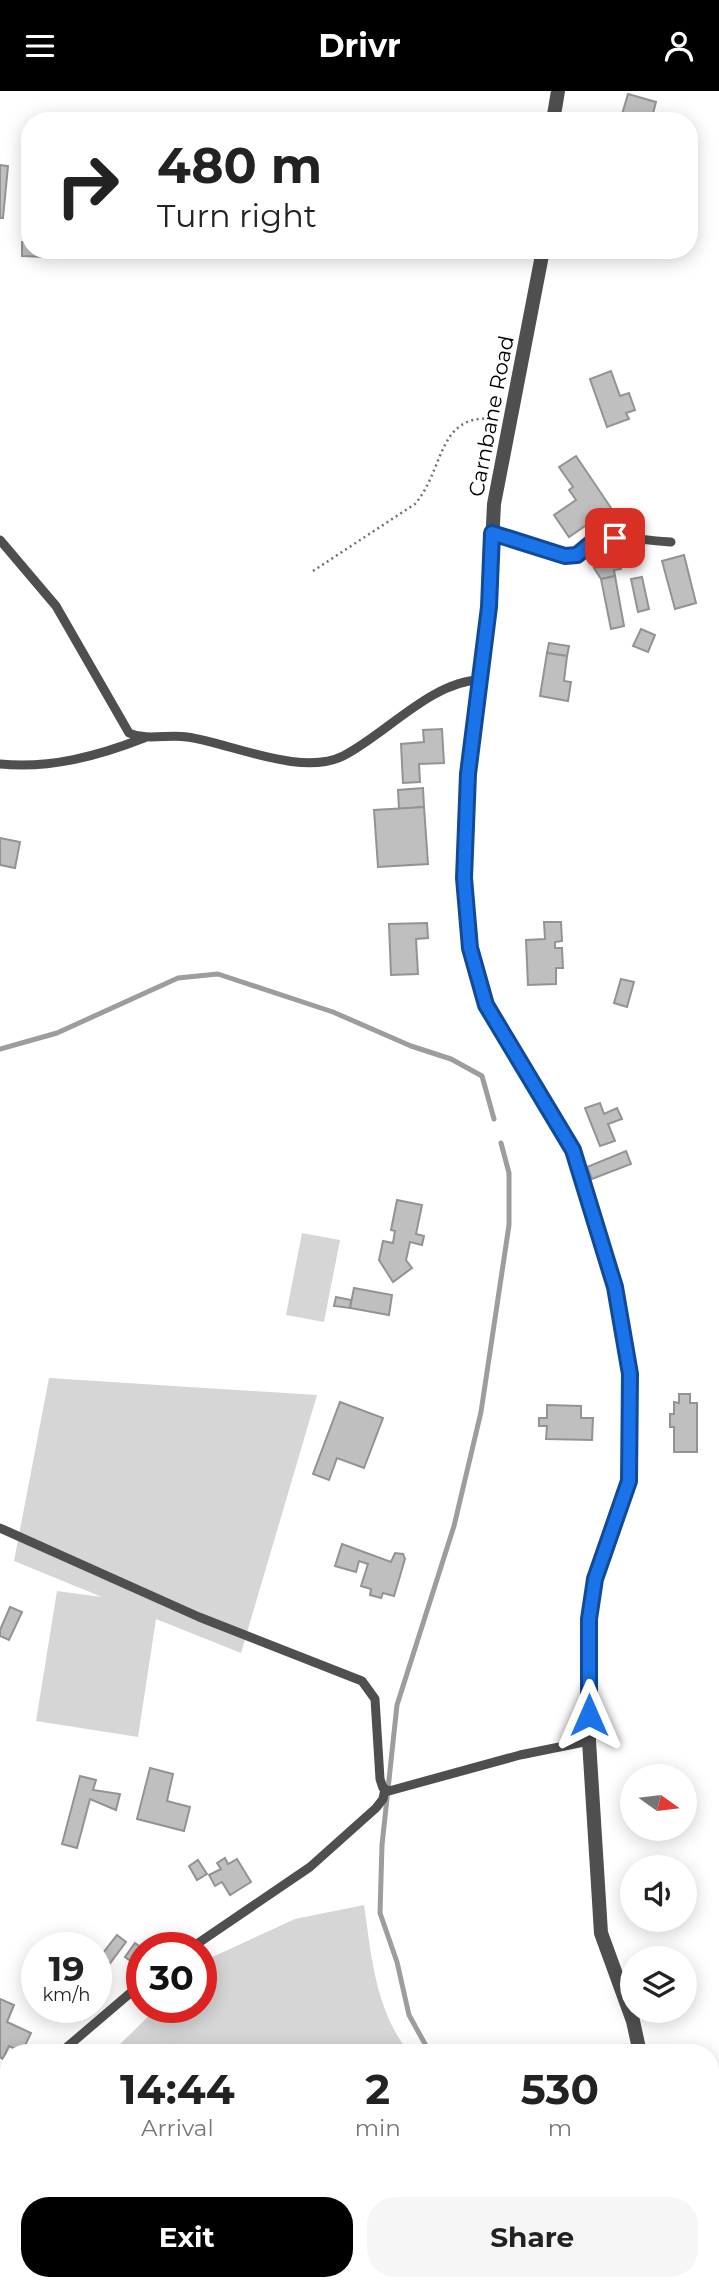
<!DOCTYPE html>
<style>
:root{--surface:#fff;--page:#f6f6f6;--text:#222;--muted:#767676;--accent:#000}
body{margin:0;font-family:Montserrat,sans-serif;background:var(--page);color:var(--text);height:100vh;display:flex;flex-direction:column;font-size:26px;white-space:nowrap}
*{box-sizing:border-box;margin:0}
p{font-size:23px;color:var(--muted)}
.icon{flex:none;width:38px;height:38px;fill:none;stroke:currentColor;stroke-width:2;stroke-linecap:round;stroke-linejoin:round}
.map{position:relative;flex:1;overflow:hidden}
.drawer{position:absolute;left:0px;top:1953px;width:719px;height:247px;display:flex;flex-direction:column;background:var(--surface);border-radius:28px 28px 0 0;box-shadow:0 4px 18px #0003}
.drawer>*{flex:none}
.top-card{position:absolute;left:21px;top:21px;width:677px;height:147px;border-radius:28px;box-shadow:0 4px 18px #0003;background:#fff;color:var(--text);overflow:hidden}
.needle{width:46px;rotate:104deg}
.buttons{position:absolute;left:620px;top:1673px;display:grid;gap:14px}
.buttons a{display:grid;place-items:center;width:77px;height:77px;border-radius:50%;background:var(--surface);box-shadow:0 4px 18px #0003;font-size:35px}
.speed{position:absolute;left:21px;top:1841px;display:flex;gap:14px;font-size:35px;font-weight:700;text-align:center}
.speed>*{display:grid;place-content:center;width:91px;height:91px;border-radius:50%;background:var(--surface);box-shadow:0 4px 18px #0003;line-height:1}
.speed small{font-size:18px;font-weight:400}
.speed .limit{border:10px solid #d22;background:#fff;color:#111}
.pin{position:absolute;display:grid;place-items:center;width:60px;height:60px;color:#fff;margin:-30px;border-radius:14px;box-shadow:0 4px 10px #0006}
.me{position:absolute;width:77px;margin:-38px;rotate:0deg;stroke-linejoin:round;filter:drop-shadow(0 0 5px #0008)}
.turn{display:flex;align-items:center;gap:24px;height:147px;padding:0 21px;font-size:32px}
.turn .icon{width:91px;height:91px;stroke-width:2.5}
.turn b{display:block;font-size:49px;line-height:60px}
.eta{display:flex;justify-content:space-evenly;align-items:center;height:119px;text-align:center}
.eta b{font-size:42px;font-weight:700;line-height:49px}
.cta{display:flex;gap:14px;margin-top:auto;padding:14px 21px}
.cta a{flex:1;height:80px;border-radius:28px;background:var(--accent);color:#fff;font-size:28px;font-weight:700;line-height:80px;text-align:center}
.cta a+a{background:var(--page);color:var(--text)}
header{display:flex;justify-content:space-between;align-items:center;height:91px;padding:0 21px;background:var(--accent);color:#fff;font-size:32px;font-weight:700}
.map>svg:first-child{display:block}
.green{fill:#d6d6d6}
.lines{fill:none;stroke-linecap:round;stroke-linejoin:round}
.stream{stroke:#9d9d9d;stroke-width:5}
.building{fill:#bfbfbf;stroke:#939393;stroke-width:2}
.path{stroke:#717171;stroke-width:2.5;stroke-dasharray:2 3.5;stroke-linecap:butt}
.service{stroke:#4f4f4f;stroke-width:9}
.minor{stroke:#4f4f4f;stroke-width:14}
.route-casing{stroke:#114b97;stroke-width:18}
.route{stroke:#1a73e8;stroke-width:12}
.labels{text-anchor:middle;dominant-baseline:central;stroke-width:5;stroke-linejoin:round;paint-order:stroke}
.street-label{font-size:21px;fill:#000;stroke:#fff}
</style>
<header><svg class="icon" aria-label="menu" viewBox="0 0 24 24"><path d="M4 6h16M4 12h16M4 18h16"/></svg>Drivr<svg class="icon" aria-label="person" viewBox="0 0 24 24"><circle cx="12" cy="8" r="4"/><path d="M4 21q1-7 8-7t8 7"/></svg></header>
<div class="map">
<svg width="719" height="2199" viewBox="0 0 719 2199">
<rect width="100%" height="100%" fill="#fff"/>
<g class="green">
<polygon points="302,1142 340,1149 324,1231 286,1224"/>
<polygon points="49,1287 317,1304 241,1562 156,1528 138,1646 36,1630 57,1500 102,1506 14,1470"/>
<path d="M364,1814C372,1868 375,1917 409,1962H111L158,1916H201V1875L208,1868L295,1828Z"/>
<polygon points="9,2028 9,2191 355,2191 339,2199 0,2199 0,2035"/>
</g>
<g class="lines">
<g class="stream">
<polyline points="0,958 57,942 178,887 218,883 333,921 411,955 451,968 482,985 494,1028"/>
<polyline points="430,1962 409,1924 397,1871 380,1822 382,1754 397,1614 454,1435 481,1321 509,1134 509,1082 501,1052"/>
<polyline points="483,2191 486,2199"/>
</g>
</g>
<g class="building">
<polygon points="628,3 656,11 651,30 620,30"/>
<polygon points="0,74 8,75 3,127 0,127"/>
<polygon points="22,151 30,151 30,159 47,159 47,166 22,165"/>
<polygon points="611,280 620,305 629,302 635,319 626,322 629,328 607,336 590,288"/>
<polygon points="576,365 611,417 569,446 554,424 576,409 569,399 573,396 559,376"/>
<polygon points="609,453 612,470 619,469 621,478 614,479 615,485 601,488 594,477 599,476 596,456"/>
<polygon points="684,464 696,512 675,518 662,470"/>
<polygon points="615,485 624,535 611,538 601,488"/>
<polygon points="642,486 649,518 638,521 631,488"/>
<polygon points="641,538 655,544 648,561 633,555"/>
<polygon points="549,552 569,555 567,565 547,562"/>
<polygon points="547,562 567,565 564,590 571,591 568,610 540,605"/>
<polygon points="442,638 444,672 419,673 420,691 403,692 401,653 424,651 423,639"/>
<polygon points="423,697 424,716 399,718 398,699"/>
<polygon points="424,716 428,773 378,776 374,719"/>
<polygon points="0,747 20,751 15,777 0,774"/>
<polygon points="544,831 561,831 562,850 555,851 555,857 562,857 563,877 556,877 556,893 528,894 526,849 545,848"/>
<polygon points="427,832 428,847 416,848 418,883 391,884 389,833"/>
<polygon points="621,888 634,891 627,916 614,912"/>
<polygon points="600,1012 604,1023 617,1017 622,1028 608,1033 615,1050 600,1055 585,1017"/>
<polygon points="626,1060 631,1073 592,1088 587,1076"/>
<polygon points="397,1109 422,1114 416,1143 424,1145 422,1154 410,1151 406,1169 412,1177 393,1191 379,1169 383,1150 393,1152 395,1140 391,1139"/>
<polygon points="354,1197 392,1204 389,1224 350,1217"/>
<polygon points="336,1206 351,1209 350,1217 334,1215"/>
<polygon points="679,1303 690,1303 690,1312 697,1312 697,1361 674,1361 674,1336 670,1336 670,1323 674,1323 674,1311 679,1312"/>
<polygon points="340,1311 383,1327 364,1377 337,1367 329,1389 313,1383"/>
<polygon points="547,1314 581,1315 581,1327 593,1327 592,1349 546,1348 547,1335 539,1335 539,1327 547,1327"/>
<polygon points="342,1453 391,1471 395,1462 403,1463 405,1468 394,1505 383,1502 381,1507 370,1504 371,1498 361,1495 368,1473 359,1470 356,1481 335,1475"/>
<polygon points="10,1516 22,1521 9,1549 0,1545 0,1539"/>
<polygon points="150,1677 173,1683 167,1710 190,1716 184,1740 137,1728"/>
<polygon points="80,1685 96,1689 93,1699 120,1703 116,1719 90,1708 77,1757 62,1753"/>
<polygon points="225,1767 228,1773 237,1768 251,1791 230,1804 222,1791 215,1795 209,1784 221,1778 217,1772"/>
<polygon points="198,1769 207,1783 197,1789 189,1775"/>
<polygon points="117,1844 126,1851 99,1887 96,1871"/>
<polygon points="135,1852 142,1857 142,1878 125,1866"/>
<polygon points="0,1908 14,1914 7,1931 31,1942 22,1961 9,1955 3,1968 0,1966"/>
<polygon points="63,1916 80,1916 70,1930 59,1922"/>
<polygon points="719,2043 719,2062 710,2064 710,2044"/>
<polygon points="719,2062 719,2097 710,2098 710,2064"/>
<polygon points="719,2097 719,2174 710,2175 710,2098"/>
</g>
<g class="lines">
<path class="path" d="M313,480L415,413C445,378 437,322 494,328"/>
<g class="service">
<path d="M492,442L565,465C580,464 584,452 599,449C622,444 648,450 671,451"/>
<path d="M0,449L56,515L129,642C147,650 168,643 187,646C231,652 301,686 343,665C386,643 432,590 480,589"/>
<path d="M0,673C50,678 98,665 144,647"/>
<polyline points="0,1437 199,1526 362,1590 375,1608 380,1688 383,1697 389,1700 520,1664 589,1650"/>
<polyline points="191,1857 310,1776 376,1717 383,1708 385,1698"/>
<polyline points="60,1962 142,1892"/>
<polyline points="0,2000 9,1996"/>
</g>
<g class="minor">
<polyline points="553,30 558,0"/>
<polyline points="543,159 494,413 489,516 468,683 464,787 470,857 486,914 573,1058 615,1196 630,1283 629,1390 595,1488 589,1529 589,1650 601,1842 633,1930 640,1962"/>
<polyline points="654,2191 656,2199"/>
</g>
</g>
<g class="lines">
<defs>
<polyline id="route" points="589,1624 589,1528 595,1488 629,1390 630,1283 615,1196 573,1059 486,914 470,857 464,787 468,683 489,516 492,442 565,465 577,464 595,449 615,447"/>
</defs>
<use href="#route" class="route-casing"/>
<use href="#route" class="route"/>
</g>
<g class="labels">
<g class="street-label">
<text transform="translate(491 325) rotate(-79)">Carnbane Road</text>
</g>
</g>
</svg>
<div class="buttons">
<a><svg class="needle" viewBox="-14 -14 28 28"><path d="M0-13l5 13h-10z" fill="#e53935"/><path d="M0 13l5-13h-10z" fill="#767676"/></svg></a>
<a><svg class="icon" aria-label="sound" viewBox="0 0 24 24"><path d="M4 9h4l5-4v14l-5-4H4zM17 9q2 3 0 6"/></svg></a>
<a><svg class="icon" aria-label="layers" viewBox="0 0 24 24"><path d="M12 4l9 5-9 5-9-5zM3 14l9 5 9-5"/></svg></a>
</div>
<div class="speed"><div>19<small>km/h</small></div><div class="limit">30</div></div>
<div class="pin" style="left:615px;top:447px;background:#d93025"><svg class="icon" aria-label="arrive" viewBox="0 0 24 24"><path d="M6 21V4h12l-3 4 3 4H6"/></svg></div>
<svg class="me" style="left:589px;top:1624px" viewBox="-20 -20 40 40"><path d="M0-17L14 15 0 8-14 15z" fill="#1a73e8" stroke="#fff" stroke-width="4"/></svg>
<div class="top-card">
<div class="turn"><svg class="icon" aria-label="right" viewBox="0 0 24 24"><path d="M7 20v-9h11M14 6l5 5-5 5"/></svg><div><b>480 m</b>Turn right</div></div>
</div>
<section class="drawer">
<div class="eta">
<div><b>14:44</b><p>Arrival</p></div>
<div><b>2</b><p>min</p></div>
<div><b>530</b><p>m</p></div>
</div>
<div class="cta"><a>Exit</a><a>Share</a></div>
</section>
</div>
